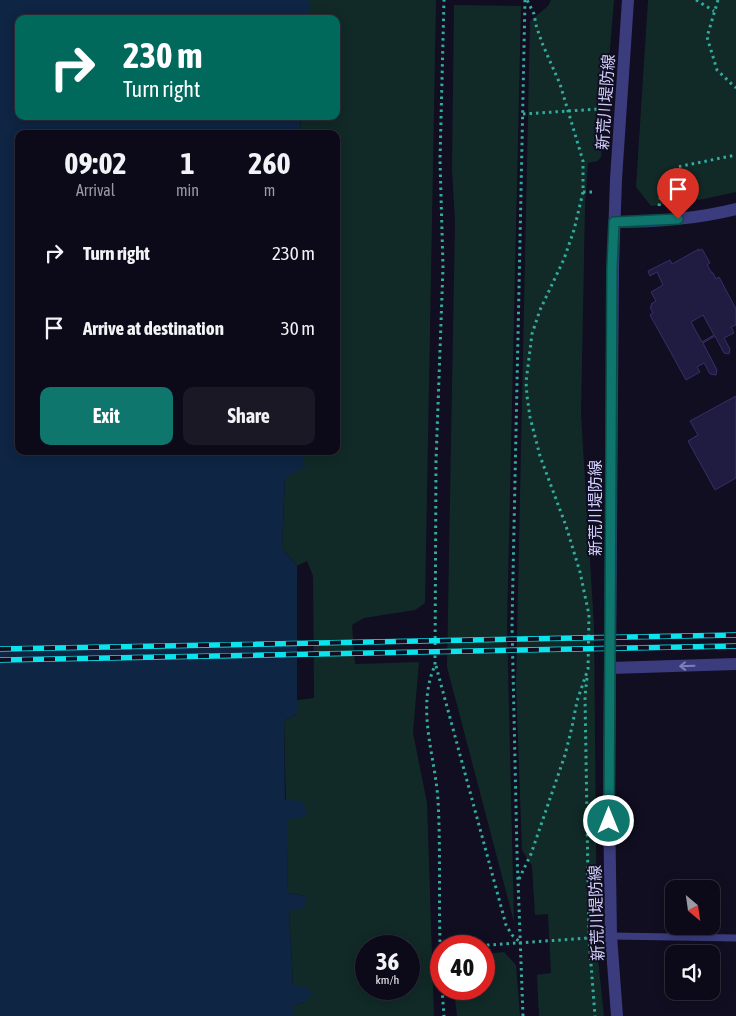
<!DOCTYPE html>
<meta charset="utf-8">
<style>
:root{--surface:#0c0a18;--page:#1a1825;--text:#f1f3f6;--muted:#9a9aa2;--line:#2c2b37;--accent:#0f766e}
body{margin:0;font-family:"Asap Condensed","Noto Sans JP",sans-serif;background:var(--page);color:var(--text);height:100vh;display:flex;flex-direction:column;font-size:19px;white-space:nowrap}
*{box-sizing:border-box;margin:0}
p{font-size:16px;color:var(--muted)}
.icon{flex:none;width:28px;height:28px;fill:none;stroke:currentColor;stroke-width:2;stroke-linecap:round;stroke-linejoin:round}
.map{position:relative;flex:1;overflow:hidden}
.sheet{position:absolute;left:15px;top:130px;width:325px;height:325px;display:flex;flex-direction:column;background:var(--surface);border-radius:10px;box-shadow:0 2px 12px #0003,0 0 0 1px var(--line)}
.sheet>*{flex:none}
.banner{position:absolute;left:15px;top:15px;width:325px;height:105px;border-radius:10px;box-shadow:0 2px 12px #0003,0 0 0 1px var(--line);background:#00695c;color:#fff;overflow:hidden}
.needle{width:32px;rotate:151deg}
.fabs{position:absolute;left:665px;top:880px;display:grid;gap:10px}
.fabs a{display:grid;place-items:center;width:55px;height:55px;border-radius:10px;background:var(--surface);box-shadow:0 2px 12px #0003,0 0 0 1px var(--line);font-size:25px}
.speed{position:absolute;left:355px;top:935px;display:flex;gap:10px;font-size:25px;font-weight:700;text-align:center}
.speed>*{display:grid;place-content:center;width:65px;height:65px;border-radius:50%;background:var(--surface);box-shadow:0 2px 12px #0003,0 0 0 1px var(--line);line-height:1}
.speed small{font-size:12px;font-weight:400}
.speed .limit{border:8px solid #d22;background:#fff;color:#111}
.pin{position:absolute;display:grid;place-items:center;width:42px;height:42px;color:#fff;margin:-51px -21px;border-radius:50% 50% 50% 0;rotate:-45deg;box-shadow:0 0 5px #0007}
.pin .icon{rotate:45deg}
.me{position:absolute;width:55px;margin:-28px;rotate:0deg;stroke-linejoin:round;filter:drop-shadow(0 0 4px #0008)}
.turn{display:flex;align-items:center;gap:18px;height:105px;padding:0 25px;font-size:22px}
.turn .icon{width:65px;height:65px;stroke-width:2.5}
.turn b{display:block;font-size:35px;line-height:42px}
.eta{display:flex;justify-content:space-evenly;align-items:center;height:85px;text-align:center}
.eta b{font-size:30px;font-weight:700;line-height:35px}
.button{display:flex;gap:10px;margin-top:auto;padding:10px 25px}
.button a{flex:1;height:58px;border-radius:10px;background:var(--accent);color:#fff;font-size:20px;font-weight:700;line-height:58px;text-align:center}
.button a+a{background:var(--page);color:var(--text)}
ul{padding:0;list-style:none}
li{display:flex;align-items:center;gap:15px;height:75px;padding:0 25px}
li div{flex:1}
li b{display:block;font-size:19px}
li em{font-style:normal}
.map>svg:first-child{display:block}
.green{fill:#112a27;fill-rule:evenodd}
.water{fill:#0e2543}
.pier{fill:#100e20}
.building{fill:#201b40;stroke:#372e6b;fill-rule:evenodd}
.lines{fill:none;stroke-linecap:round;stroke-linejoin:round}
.path{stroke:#33ac9e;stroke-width:3;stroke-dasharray:2.5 4;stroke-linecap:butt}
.service{stroke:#3b3c7d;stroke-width:7}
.minor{stroke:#3b3c7d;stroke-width:12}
.tertiary{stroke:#3b3c7d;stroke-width:12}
.rail-casing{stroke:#0be3ed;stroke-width:5.5}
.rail{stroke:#100e20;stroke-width:4;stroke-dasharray:11;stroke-linecap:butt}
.oneway{stroke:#7f7eb7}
.route-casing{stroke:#0a4d48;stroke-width:12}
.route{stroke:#0f766e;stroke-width:9}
.labels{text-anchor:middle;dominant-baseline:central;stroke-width:4;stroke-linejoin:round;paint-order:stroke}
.street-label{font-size:16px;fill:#d2cffd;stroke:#100e20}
</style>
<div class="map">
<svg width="736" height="1016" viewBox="0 0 736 1016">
<rect width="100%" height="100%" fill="#100e20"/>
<g class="green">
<path d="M310,0H436L425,603L415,610L364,618L352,625L355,664L419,662L413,733L427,803L434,1016H294V1005L305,1002L293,986L289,910L306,896L288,893L284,721L297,714V700L314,698L313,576L307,561L297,566L282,548L285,478L303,456L298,451H336V134H300L301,116H336V19H310ZM366,946H409V989H366Z"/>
<polygon points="551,0 614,0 601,157 598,161 588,163 585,205 581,415 594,625 597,950 604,1016 539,1016 537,975 551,973 548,914 535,915 532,866 522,850 516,685 530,21 548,6"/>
<polygon points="648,0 736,0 736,192 704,199 651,206 636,187"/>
<polygon points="454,5 521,6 507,626 514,922 447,667 455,221 452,169"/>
<polygon points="504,952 516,965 520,1016 457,1016 454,989 484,989 484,954"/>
</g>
<polygon class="water" points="0,0 310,0 310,19 19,19 19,116 301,116 300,134 19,134 19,451 298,451 303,456 305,467 285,478 282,548 297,566 297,714 284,721 285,800 302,801 307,812 303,818 287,819 288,893 306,896 306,904 301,909 289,910 293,986 305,987 313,993 305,1002 294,1005 294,1016 0,1016"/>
<polygon class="pier" points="298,576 300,576 300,700 297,700"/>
<g class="building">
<path d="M699,249V251L702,249L710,263L707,265L712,273H713L716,279L719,277L736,309V325L731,327L734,333L724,338L730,349L729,354L724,353L715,336L703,343L717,370L716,375L710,374L704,363L697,367L700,372L686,380L650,315L653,313L650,307L652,306L651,304L656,301L651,292L663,285L657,272L650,276L648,271L670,260L672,264ZM703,315L714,335L702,342L691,322Z"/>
<polygon points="736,396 736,478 715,490 688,441 698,435 690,421"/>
</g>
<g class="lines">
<g class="path">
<polyline points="696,0 714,11"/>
<polyline points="718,0 707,37 717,70 736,88"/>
<polyline points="523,114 599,109"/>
<polyline points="583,192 593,192"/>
<polyline points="659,206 661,194 677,167 736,155"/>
<polyline points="436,666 506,925 512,935 521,943"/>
<polyline points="587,678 585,696 589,938 595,1016"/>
<polyline points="519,879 531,854 565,755 572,727 577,701 588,669 589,615 580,572 566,526 540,456 530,417 527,396 526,382 532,334 540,310 564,259 574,230 583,192 583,161 560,84 542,43 536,25 534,14 527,0"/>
<polyline points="474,946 589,938"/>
<path d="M441,968C438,913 441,856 438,800C435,755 416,709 435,665L436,461L443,267L440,160L444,0"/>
<polyline points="442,989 444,1016"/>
<polyline points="523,1016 517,853 512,624 525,0"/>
</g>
<polyline class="service" points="611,936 736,938"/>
<polyline class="minor" points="610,668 736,664"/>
<g class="tertiary">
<path d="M614,222C656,222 696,219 736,209"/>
<polyline points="617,1016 611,936 609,802 613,267 616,179 628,0"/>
</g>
<defs>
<g id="rail">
<polyline points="0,649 736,635"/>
<polyline points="0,660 736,646"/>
</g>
</defs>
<use href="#rail" class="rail-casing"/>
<use href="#rail" class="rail"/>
</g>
<defs><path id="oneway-shaft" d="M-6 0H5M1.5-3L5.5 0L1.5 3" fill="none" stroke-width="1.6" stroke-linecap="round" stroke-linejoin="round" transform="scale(1.25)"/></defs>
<use class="oneway" href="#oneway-shaft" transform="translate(687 666) rotate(178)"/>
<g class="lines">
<defs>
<polyline id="route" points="609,821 612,268 614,222 678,219"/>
</defs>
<use href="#route" class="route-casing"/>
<use href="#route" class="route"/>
</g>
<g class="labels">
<g class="street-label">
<text transform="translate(605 102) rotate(-86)">新荒川堤防線</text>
<text transform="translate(595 508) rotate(-90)">新荒川堤防線</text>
<text transform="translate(596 913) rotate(-92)">新荒川堤防線</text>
</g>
</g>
</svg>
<div class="fabs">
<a><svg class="needle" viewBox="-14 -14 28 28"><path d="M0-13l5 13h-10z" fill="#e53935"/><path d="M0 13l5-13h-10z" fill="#9a9aa2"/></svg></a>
<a><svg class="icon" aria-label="sound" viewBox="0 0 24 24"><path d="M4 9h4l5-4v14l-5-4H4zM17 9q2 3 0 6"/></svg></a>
</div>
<div class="speed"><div>36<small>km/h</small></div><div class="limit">40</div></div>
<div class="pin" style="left:678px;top:219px;background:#d93025"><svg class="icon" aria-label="arrive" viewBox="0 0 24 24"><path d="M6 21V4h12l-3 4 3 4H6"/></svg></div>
<svg class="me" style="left:609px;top:821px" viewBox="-20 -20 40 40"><circle r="17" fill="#0f766e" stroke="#fff" stroke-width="3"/><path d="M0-11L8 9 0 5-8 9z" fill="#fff"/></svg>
<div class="banner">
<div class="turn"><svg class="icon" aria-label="right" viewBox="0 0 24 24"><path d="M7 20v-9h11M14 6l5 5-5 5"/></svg><div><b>230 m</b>Turn right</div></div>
</div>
<section class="sheet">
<div class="eta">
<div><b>09:02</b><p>Arrival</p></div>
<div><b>1</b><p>min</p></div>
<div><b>260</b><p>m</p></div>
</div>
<ul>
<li><svg class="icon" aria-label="right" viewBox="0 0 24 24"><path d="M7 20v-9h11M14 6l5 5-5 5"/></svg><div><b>Turn right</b></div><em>230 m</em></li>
<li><svg class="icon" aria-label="arrive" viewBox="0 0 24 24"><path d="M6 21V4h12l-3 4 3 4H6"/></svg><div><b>Arrive at destination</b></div><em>30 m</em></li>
</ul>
<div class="button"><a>Exit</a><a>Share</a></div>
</section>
</div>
